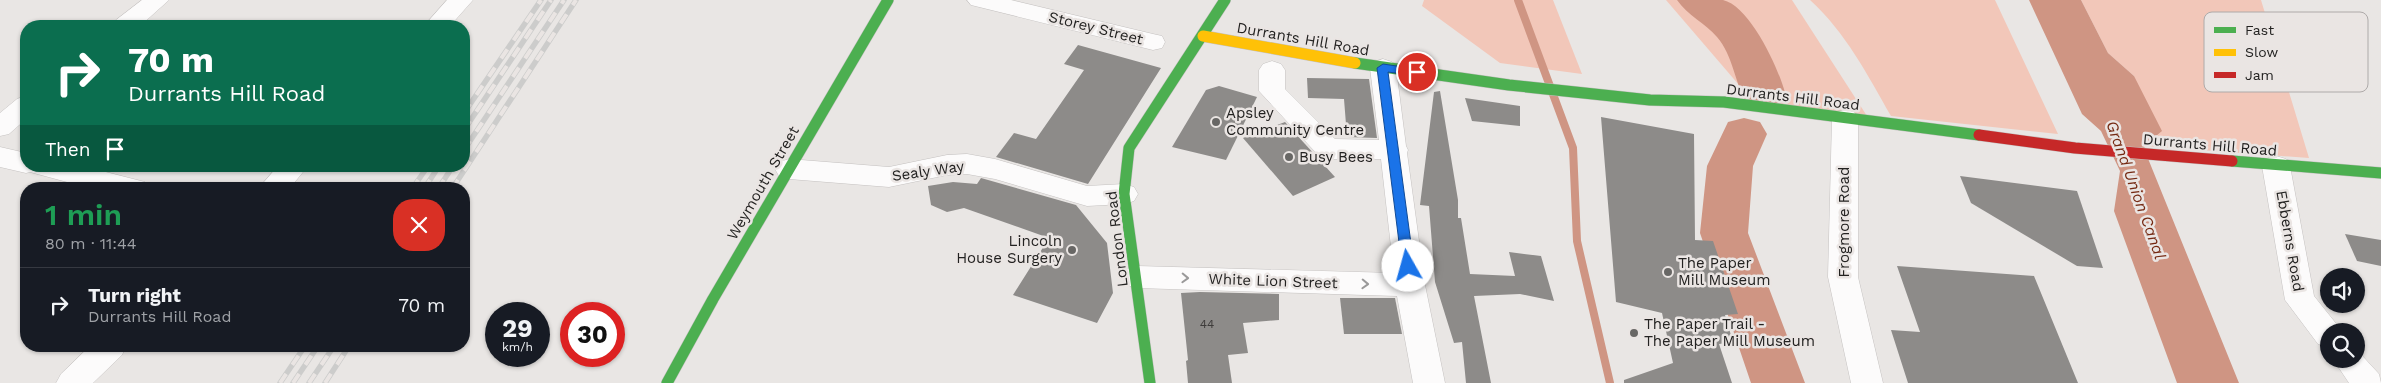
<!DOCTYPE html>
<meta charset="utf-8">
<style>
:root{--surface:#171b24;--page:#242831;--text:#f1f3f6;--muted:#9ea1a6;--line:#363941}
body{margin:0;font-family:"Work Sans",sans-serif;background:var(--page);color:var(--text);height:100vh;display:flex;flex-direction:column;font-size:19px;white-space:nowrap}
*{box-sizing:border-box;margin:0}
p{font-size:16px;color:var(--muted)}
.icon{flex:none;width:28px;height:28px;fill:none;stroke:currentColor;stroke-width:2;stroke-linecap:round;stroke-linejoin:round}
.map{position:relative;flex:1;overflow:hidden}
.details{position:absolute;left:20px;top:182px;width:450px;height:170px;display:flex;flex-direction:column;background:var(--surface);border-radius:20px;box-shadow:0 1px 4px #0004}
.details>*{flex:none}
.guide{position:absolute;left:20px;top:20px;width:450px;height:152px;border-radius:20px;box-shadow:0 1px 4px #0004;background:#0b6e4f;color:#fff;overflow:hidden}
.buttons{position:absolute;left:2320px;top:268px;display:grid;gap:10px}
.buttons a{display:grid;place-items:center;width:45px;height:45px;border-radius:50%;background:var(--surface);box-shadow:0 1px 4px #0004;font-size:25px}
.speed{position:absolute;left:485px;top:302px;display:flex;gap:10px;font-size:25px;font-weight:700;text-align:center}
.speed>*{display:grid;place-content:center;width:65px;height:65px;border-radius:50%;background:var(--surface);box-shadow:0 1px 4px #0004;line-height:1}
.speed small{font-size:12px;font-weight:400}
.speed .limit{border:8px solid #d22;background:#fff;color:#111}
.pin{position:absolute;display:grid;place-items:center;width:42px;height:42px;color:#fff;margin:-21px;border:2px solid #fff;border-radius:50%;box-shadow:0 1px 5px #0007}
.me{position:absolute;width:55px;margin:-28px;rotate:353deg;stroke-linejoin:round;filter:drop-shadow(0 0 4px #0008)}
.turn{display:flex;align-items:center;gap:18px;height:105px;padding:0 25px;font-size:22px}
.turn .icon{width:65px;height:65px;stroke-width:2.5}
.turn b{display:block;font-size:35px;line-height:42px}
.then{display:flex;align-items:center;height:48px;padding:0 25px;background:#0003;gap:10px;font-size:19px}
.round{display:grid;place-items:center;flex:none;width:52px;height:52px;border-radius:20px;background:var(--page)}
.overview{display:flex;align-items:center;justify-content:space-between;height:85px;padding:0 25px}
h1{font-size:30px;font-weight:600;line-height:38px;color:#1e9e55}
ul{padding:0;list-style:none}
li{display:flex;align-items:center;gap:15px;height:75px;padding:0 25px;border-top:1px solid var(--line)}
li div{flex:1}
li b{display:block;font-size:19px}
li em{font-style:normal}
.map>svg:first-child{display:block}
.green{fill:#f2c7b9}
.water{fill:#cf9583}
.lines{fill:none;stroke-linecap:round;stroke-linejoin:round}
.stream{stroke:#cf9583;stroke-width:8}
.river{fill:#cf9583;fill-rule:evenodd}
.building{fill:#8d8b89}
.street-casing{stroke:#c5c2c1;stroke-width:1}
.fast-casing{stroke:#c5c2c1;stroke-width:12}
.slow-casing{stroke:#c5c2c1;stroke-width:12}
.jam-casing{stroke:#c5c2c1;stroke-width:12}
.street{fill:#fcfbfb;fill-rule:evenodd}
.fast{stroke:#4caf50;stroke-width:11}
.slow{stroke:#ffc107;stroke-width:11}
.jam{stroke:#c62828;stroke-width:11}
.rail-casing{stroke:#cccccb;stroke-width:5.5}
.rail{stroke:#eae5e3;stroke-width:4;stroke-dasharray:11;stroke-linecap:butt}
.oneway{stroke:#9a9999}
.route{fill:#1a73e8;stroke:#114b97}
.poi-dot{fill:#686765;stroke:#eae5e3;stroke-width:2}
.labels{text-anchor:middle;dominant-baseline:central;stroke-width:5;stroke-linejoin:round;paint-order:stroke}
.number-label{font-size:12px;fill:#3e3c3b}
.street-label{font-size:15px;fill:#232221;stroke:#eae5e3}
.poi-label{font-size:15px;fill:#232221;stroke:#eae5e3;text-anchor:start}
.water-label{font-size:16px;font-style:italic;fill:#752912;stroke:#eae5e3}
.key{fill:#eae5e3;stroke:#aeaaa9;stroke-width:1}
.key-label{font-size:14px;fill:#232221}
</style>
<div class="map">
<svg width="2381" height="383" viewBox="0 0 2381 383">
<rect width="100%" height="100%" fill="#e9e6e4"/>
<g class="green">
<polygon points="1424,0 1553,0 1582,74 1500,63 1422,6"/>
<polygon points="1666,0 1792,0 1867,116 1757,106"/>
<path d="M1810,0H1995L2058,134L1891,116C1867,74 1846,33 1810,0Z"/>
<polygon points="2081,0 2261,0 2309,158 2144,146 2134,76 2108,53"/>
</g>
<polygon class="water" points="2029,0 2081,0 2108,53 2134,76 2162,131 2144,146 2149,161 2239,383 2177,383 2114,211 2120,171 2101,131 2082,114"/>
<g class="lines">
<polyline class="stream" points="1518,0 1573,148 1577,241 1610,383"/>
<g class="river">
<path d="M1677,0C1692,0 1710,0 1723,0C1750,6 1779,69 1785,93L1779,104L1763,108L1747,104C1735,84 1733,55 1717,37C1705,23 1688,16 1677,0Z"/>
<polygon points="1744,118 1760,122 1767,134 1753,166 1748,233 1805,383 1751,383 1700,233 1707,166 1728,122"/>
</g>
</g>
<g class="building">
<polygon points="1078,45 1161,68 1088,184 996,157 1014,133 1036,139 1084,70 1064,64"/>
<polygon points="1307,78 1369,79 1377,138 1347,137 1344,99 1308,98"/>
<polygon points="1219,86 1257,97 1226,160 1172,147 1206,90"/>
<polygon points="1440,91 1458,200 1458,218 1461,218 1470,274 1515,276 1509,252 1541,256 1554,301 1520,294 1474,296 1491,383 1466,383 1462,342 1454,343 1435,282 1429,206 1420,205 1434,92"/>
<polygon points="1465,98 1520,106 1520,126 1472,121"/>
<polygon points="1601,117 1694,134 1695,240 1713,241 1738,314 1725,315 1733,342 1719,344 1732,383 1624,383 1624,380 1673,363 1662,313 1616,302"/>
<polygon points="1285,122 1335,177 1293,196 1243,138"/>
<polygon points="1960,176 2077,191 2103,268 2077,266 1971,203"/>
<polygon points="981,178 1076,205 1107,243 1113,293 1097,323 1013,295 1049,238 964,208 947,212 931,205 928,186 953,182 977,184"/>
<polygon points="2345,234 2381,240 2381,266 2357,261"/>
<polygon points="1897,266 2034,276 2078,383 1908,383 1891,330 1920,332"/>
<polygon points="1200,292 1279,294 1279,320 1243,323 1248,353 1228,355 1232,383 1188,383 1186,361 1188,360 1181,293"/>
<polygon points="1340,298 1395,298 1402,334 1344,334"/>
</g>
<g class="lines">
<defs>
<g id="street">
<polygon points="142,0 169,0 140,26 113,26 116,20"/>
<polygon points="447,0 473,0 450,26 424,26"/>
<polygon points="967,0 1011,0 1153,34 1162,36 1165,42 1162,48 1153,50 971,5"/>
<polygon points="1383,59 1392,62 1396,68 1406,146 1408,150 1407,153 1425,285 1445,383 1413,383 1397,296 1137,288 1127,285 1122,277 1127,269 1137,266 1394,273 1381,159 1328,159 1319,156 1259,91 1259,70 1263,64 1272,61 1281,64 1285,70 1285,89 1335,139 1379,140 1370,68 1374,62"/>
<polygon points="26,96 26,119 9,134 0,136 0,113 17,99"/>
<polygon points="1845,110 1854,112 1858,119 1858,277 1883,383 1851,383 1828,277 1832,119 1836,112"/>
<polygon points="0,147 26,153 26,166 82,166 145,182 149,189 93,189 30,172 26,173 0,167"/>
<polygon points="967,154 995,159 1087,186 1124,184 1134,187 1138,194 1134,201 1124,204 1087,206 995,179 967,174 947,175 889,187 789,179 779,176 775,169 779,162 789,159 889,167 947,155"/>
<polygon points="2276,156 2286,159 2290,166 2314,296 2342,331 2329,331 2329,347 2318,344 2285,300 2262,166 2266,159"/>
<polygon points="278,166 308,166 289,189 258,189"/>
<polygon points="90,346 126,346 122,355 93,383 56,383 61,374"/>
<polygon points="2356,349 2379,374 2381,383 2349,383 2333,359 2356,359"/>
</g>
<g id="fast">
<polyline points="1355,63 1509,85 1650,100 1724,102 1979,135"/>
<polyline points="2232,161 2381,173"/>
<polyline points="667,383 713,299 888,0"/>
<polyline points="1150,383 1124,194 1129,148 1225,0"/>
</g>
<polyline id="slow" points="1203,36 1355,63"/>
<polyline id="jam" points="1979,135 2075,148 2232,161"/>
</defs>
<use href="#street" class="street-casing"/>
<use href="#fast" class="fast-casing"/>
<use href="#slow" class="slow-casing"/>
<use href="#jam" class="jam-casing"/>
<use href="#street" class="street"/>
<use href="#fast" class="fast"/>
<use href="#slow" class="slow"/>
<use href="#jam" class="jam"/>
<defs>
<g id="rail">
<polyline points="464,113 541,0"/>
<polyline points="464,130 551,0"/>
<polyline points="464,150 564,0"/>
<polyline points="412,189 428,166"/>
<polyline points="424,189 439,166"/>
<polyline points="438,189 453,166"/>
<polyline points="452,189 576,0"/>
<polyline points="280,383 305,346"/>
<polyline points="293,383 318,346"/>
<polyline points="309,383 334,346"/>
<polyline points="325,383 349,346"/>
</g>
</defs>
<use href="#rail" class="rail-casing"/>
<use href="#rail" class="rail"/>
</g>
<defs><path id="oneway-chevron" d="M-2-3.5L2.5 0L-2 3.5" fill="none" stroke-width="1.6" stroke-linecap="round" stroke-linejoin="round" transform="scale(1.25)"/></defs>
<g class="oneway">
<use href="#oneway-chevron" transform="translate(1185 278) rotate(2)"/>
<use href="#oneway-chevron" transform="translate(1365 284) rotate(2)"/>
</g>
<polygon class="route" points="1383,64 1417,69 1422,72 1417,76 1388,72 1414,266 1408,271 1402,266 1377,68"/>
<g class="poi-dot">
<circle cx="1216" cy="122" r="5"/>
<circle cx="1289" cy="157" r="5"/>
<circle cx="1072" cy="250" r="5"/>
<circle cx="1668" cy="272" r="5"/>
<circle cx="1634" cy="333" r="5"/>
</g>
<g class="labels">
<g class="number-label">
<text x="1207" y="324">44</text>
</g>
<g class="street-label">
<text transform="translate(1096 28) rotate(14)">Storey Street</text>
<text transform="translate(1303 39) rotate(10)">Durrants Hill Road</text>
<text transform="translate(1793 97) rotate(7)">Durrants Hill Road</text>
<text transform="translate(2210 145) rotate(5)">Durrants Hill Road</text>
<text transform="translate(928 171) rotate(-8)">Sealy Way</text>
<text transform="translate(763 183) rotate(-60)">Weymouth Street</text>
<text transform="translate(1844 222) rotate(-90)">Frogmore Road</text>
<text transform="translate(1117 239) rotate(-97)">London Road</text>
<text transform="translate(2290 241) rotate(80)">Ebberns Road</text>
<text transform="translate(1273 281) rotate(2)">White Lion Street</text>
</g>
<g class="poi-label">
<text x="1226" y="113">Apsley<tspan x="1226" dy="17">Community Centre</tspan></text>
<text x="1299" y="157">Busy Bees</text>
<text x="1062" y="241" text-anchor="end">Lincoln<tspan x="1062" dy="17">House Surgery</tspan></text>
<text x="1678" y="263">The Paper<tspan x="1678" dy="17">Mill Museum</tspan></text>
<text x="1644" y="324">The Paper Trail -<tspan x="1644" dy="17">The Paper Mill Museum</tspan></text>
</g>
<g class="water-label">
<text transform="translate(2136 190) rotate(70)">Grand Union Canal</text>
</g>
</g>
<rect x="2204" y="12" width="164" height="80" rx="8" class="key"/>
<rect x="2214" y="27" width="22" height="6" fill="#4caf50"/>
<rect x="2214" y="49" width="22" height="7" fill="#ffc107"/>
<rect x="2214" y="72" width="22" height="6" fill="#c62828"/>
<g class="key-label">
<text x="2245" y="35">Fast</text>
<text x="2245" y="57">Slow</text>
<text x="2245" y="80">Jam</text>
</g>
</svg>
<div class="buttons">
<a><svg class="icon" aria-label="sound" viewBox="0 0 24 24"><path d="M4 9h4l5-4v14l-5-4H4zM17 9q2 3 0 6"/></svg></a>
<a><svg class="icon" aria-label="search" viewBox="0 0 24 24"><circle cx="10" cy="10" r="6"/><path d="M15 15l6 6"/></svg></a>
</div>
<div class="speed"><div>29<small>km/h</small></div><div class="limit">30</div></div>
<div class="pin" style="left:1417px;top:72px;background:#d93025"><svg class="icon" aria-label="arrive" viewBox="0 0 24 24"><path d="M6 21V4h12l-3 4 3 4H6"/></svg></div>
<svg class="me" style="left:1408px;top:266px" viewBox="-20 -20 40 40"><circle r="19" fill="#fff"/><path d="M0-13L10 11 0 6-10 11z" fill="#1a73e8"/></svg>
<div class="guide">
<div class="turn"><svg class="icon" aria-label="right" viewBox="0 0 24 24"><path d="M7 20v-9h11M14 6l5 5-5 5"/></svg><div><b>70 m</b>Durrants Hill Road</div></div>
<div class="then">Then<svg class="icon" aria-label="arrive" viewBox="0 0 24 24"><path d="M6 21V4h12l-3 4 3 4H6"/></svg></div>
</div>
<section class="details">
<div class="overview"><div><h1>1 min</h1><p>80 m · 11:44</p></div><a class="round" style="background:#d93025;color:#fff"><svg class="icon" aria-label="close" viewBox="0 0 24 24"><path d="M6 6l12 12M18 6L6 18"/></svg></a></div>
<ul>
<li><svg class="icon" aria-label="right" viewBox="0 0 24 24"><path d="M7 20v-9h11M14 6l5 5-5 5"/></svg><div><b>Turn right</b><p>Durrants Hill Road</p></div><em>70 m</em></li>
</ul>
</section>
</div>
